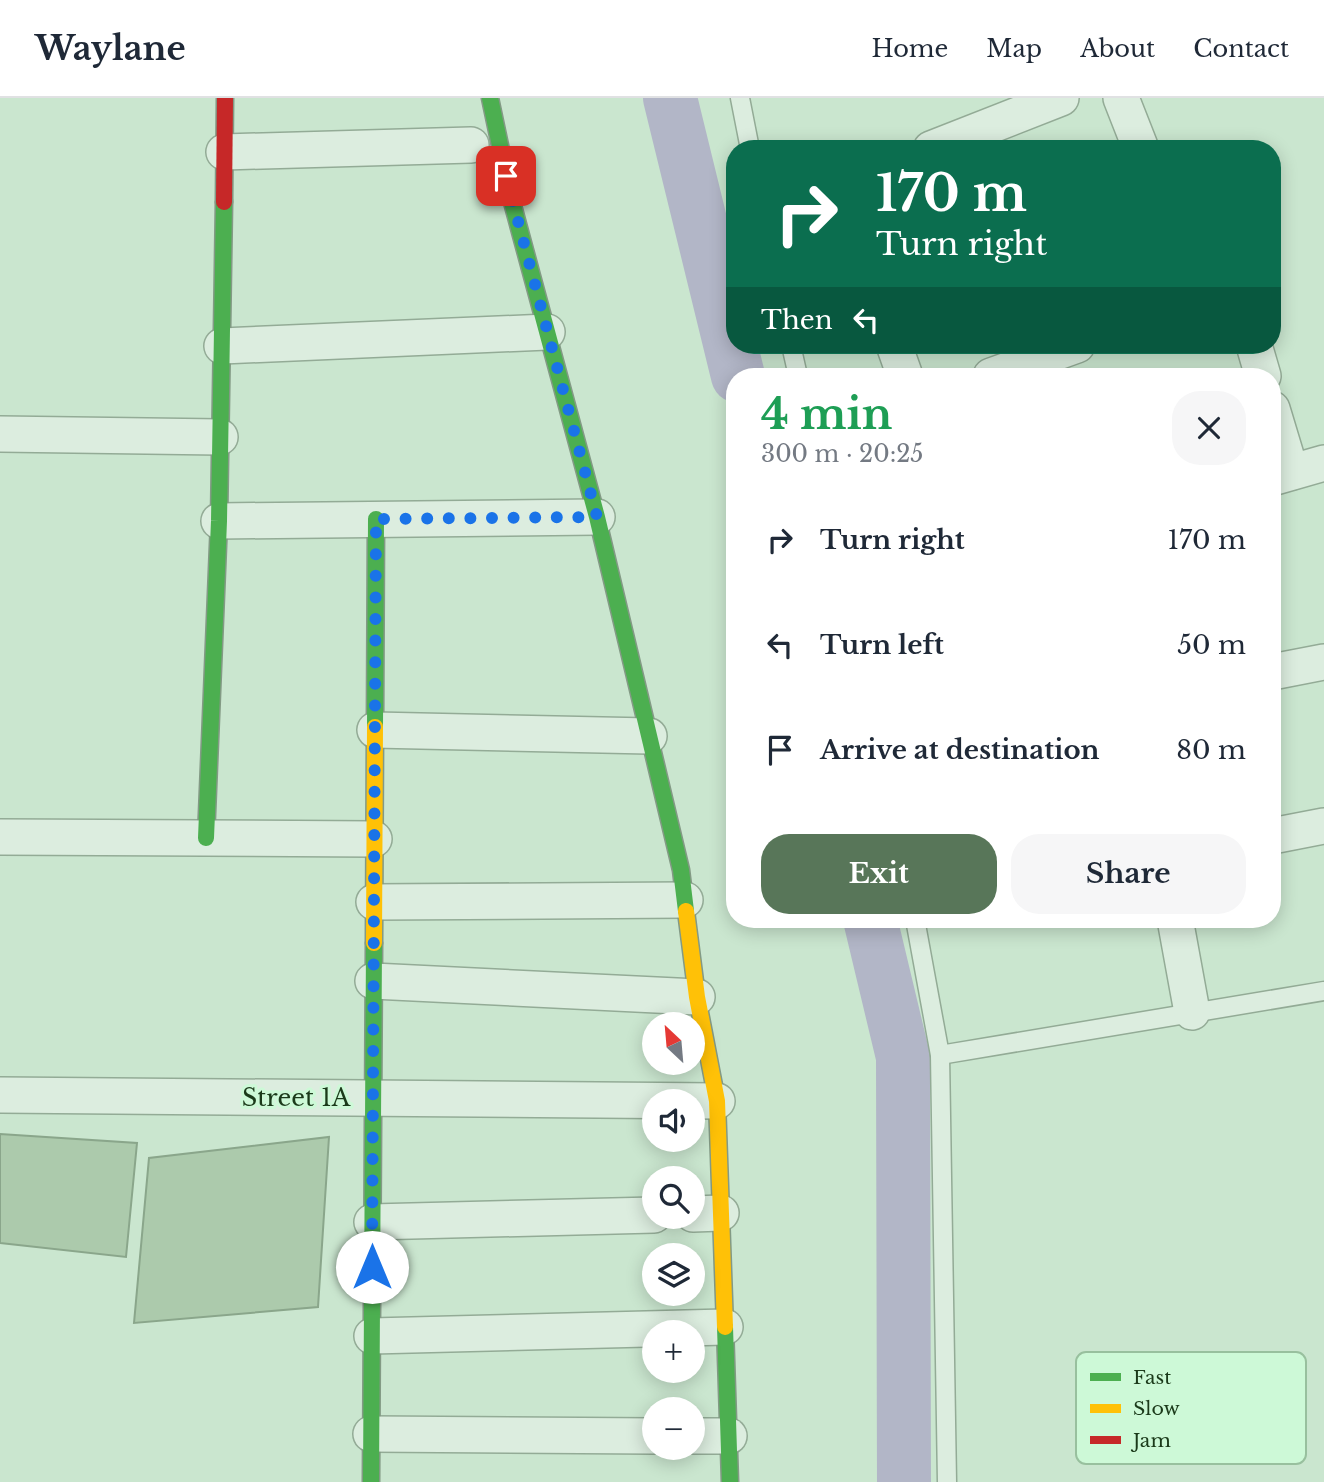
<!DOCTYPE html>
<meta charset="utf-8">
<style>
:root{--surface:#fff;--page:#f6f6f7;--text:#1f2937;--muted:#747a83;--line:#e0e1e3;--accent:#587659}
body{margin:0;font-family:"Libre Baskerville",serif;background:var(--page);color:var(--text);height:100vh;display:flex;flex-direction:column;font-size:26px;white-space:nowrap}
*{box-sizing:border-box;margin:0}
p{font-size:23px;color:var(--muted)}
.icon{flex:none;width:38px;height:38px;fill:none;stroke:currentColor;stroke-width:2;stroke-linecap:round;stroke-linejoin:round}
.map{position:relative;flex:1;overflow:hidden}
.side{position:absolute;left:726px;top:270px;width:555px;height:560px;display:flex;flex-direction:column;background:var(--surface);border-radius:28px;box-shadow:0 4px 18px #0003}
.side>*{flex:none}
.hud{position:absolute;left:726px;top:42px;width:555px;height:214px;border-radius:28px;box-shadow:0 4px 18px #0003;background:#0b6e4f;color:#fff;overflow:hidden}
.needle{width:46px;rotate:334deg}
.buttons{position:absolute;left:642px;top:914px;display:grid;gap:14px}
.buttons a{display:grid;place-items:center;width:63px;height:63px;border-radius:50%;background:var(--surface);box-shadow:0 4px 18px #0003;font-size:35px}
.pin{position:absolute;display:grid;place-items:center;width:60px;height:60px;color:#fff;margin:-30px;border-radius:14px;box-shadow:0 4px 10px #0006}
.me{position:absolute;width:77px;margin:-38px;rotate:0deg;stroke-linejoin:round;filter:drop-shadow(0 0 5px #0008)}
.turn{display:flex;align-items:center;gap:24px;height:147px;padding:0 35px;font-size:32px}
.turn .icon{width:91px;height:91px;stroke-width:2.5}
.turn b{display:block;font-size:49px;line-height:60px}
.then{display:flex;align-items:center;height:66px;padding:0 35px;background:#0003;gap:14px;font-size:26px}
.round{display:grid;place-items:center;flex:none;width:74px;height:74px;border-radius:28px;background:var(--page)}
.overview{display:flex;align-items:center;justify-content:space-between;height:119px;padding:0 35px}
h1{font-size:42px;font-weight:700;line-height:52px;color:#1e9e55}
.action{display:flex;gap:14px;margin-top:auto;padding:14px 35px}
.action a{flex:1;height:80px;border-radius:28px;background:var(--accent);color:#fff;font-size:28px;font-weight:700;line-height:80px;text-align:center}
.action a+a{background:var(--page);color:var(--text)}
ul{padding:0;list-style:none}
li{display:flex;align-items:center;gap:21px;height:105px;padding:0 35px}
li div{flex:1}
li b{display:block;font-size:26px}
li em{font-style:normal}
header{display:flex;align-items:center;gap:42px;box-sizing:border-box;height:98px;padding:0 35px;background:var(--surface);border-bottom:2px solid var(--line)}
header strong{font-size:33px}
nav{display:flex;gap:38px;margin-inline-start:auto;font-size:24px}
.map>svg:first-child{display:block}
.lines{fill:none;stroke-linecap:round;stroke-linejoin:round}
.river{stroke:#b2b6c7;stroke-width:54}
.building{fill:#accaac;stroke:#8aa68b;stroke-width:2}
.lane-casing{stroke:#93ab96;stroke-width:21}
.street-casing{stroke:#93ab96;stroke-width:38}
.fast-casing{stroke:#839a85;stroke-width:19}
.slow-casing{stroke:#839a85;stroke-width:19}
.jam-casing{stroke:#839a85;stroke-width:19}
.lane{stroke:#dceddf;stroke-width:18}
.street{stroke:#dceddf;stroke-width:35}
.fast{stroke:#4caf50;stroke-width:16}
.slow{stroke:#ffc107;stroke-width:16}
.jam{stroke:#c62828;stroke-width:16}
.route{stroke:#1a73e8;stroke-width:12;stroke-dasharray:0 21.6}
.labels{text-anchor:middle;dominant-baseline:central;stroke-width:6;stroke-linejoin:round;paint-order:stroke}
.street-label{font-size:24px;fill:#1b3a1a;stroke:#cdf9d7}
.key{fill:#cdf9d7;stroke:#98c09e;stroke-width:2}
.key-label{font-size:19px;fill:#1b3a1a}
</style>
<header>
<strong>Waylane</strong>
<nav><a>Home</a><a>Map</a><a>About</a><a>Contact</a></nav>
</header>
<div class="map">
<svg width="1324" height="1384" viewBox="0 0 1324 1384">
<rect width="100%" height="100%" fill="#cae6cf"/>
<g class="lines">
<g class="river">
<polyline points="670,0 738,278"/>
<polyline points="870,821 903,959 904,1384"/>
</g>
</g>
<g class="building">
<polygon points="0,1036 137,1045 126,1159 0,1145"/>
<polygon points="329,1039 318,1209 134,1225 149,1060"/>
</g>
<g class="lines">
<defs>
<g id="lane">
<polyline points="740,0 750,51"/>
<polyline points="791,247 798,278"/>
<polyline points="915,821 940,957 947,1384"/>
<polyline points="940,957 1324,893"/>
</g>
<g id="street">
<polyline points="1121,0 1141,51"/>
<polyline points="931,51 1061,0"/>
<polyline points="224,54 471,47"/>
<polyline points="894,247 905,278"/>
<polyline points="1254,247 1263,278"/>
<polyline points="222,248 547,234"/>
<polyline points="991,278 1077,247"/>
<polyline points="1272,311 1291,374"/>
<polyline points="0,336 220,339"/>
<polyline points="1272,380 1324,365"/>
<polyline points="219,423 597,419"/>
<polyline points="1272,574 1324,564"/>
<polyline points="375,632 649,638"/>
<polyline points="1272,738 1324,728"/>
<polyline points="0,739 374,741"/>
<polyline points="374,804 685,802"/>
<polyline points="1175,821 1192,914"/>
<polyline points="373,883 697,899"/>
<polyline points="0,997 717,1003"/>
<polyline points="693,1116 721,1115"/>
<polyline points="372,1124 654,1117"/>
<polyline points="372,1238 725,1229"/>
<polyline points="371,1336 654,1338"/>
<polyline points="693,1338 729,1338"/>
</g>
<g id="fast">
<polyline points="490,0 512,104 597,419 681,772 686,813"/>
<polyline points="375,629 376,421"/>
<polyline points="206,740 219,423 224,104"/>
<polyline points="725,1229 730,1384"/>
<polyline points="371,1384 374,845"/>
</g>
<g id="slow">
<polyline points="686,813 697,899 717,1003 725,1229"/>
<polyline points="374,845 375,629"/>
</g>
<polyline id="jam" points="224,104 225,0"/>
</defs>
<use href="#lane" class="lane-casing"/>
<use href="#street" class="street-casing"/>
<use href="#fast" class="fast-casing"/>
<use href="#slow" class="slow-casing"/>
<use href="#jam" class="jam-casing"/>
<use href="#lane" class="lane"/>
<use href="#street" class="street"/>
<use href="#fast" class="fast"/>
<use href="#slow" class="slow"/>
<use href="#jam" class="jam"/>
</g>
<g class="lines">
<polyline class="route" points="372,1169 376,421 597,419 506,78"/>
</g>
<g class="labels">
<g class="street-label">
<text x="296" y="999">Street 1A</text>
</g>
</g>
<rect x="1076" y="1254" width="230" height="112" rx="10" class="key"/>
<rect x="1090" y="1275" width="31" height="8" fill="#4caf50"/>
<rect x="1090" y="1306" width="31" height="9" fill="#ffc107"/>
<rect x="1090" y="1338" width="31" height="8" fill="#c62828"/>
<g class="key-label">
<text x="1133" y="1286">Fast</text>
<text x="1133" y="1317">Slow</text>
<text x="1133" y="1349">Jam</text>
</g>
</svg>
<div class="buttons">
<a><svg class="needle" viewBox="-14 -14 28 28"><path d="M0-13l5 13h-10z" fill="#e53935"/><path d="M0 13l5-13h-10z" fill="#747a83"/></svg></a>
<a><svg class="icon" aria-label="sound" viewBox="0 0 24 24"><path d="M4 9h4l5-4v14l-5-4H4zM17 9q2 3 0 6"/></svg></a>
<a><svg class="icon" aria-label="search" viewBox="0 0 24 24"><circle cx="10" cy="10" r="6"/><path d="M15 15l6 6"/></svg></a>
<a><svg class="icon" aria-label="layers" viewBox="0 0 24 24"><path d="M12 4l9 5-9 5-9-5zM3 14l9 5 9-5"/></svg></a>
<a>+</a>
<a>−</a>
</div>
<div class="pin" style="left:506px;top:78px;background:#d93025"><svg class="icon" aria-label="arrive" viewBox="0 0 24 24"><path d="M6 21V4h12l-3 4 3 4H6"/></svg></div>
<svg class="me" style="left:372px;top:1169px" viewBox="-20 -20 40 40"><circle r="19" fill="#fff"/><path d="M0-13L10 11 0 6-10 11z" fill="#1a73e8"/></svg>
<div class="hud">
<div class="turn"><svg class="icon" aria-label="right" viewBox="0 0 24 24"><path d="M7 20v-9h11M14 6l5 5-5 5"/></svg><div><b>170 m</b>Turn right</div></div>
<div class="then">Then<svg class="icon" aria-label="left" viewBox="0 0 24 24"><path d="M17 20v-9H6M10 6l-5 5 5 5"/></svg></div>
</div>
<section class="side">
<div class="overview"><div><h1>4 min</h1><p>300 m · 20:25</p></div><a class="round"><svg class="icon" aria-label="close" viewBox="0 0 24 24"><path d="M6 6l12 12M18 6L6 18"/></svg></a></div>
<ul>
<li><svg class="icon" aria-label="right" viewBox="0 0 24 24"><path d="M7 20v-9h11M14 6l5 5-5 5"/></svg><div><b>Turn right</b></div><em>170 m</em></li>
<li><svg class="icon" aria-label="left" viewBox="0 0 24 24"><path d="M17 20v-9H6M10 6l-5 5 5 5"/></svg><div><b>Turn left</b></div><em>50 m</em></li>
<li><svg class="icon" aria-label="arrive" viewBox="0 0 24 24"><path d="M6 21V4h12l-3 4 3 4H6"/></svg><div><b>Arrive at destination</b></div><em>80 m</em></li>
</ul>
<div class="action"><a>Exit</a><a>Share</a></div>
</section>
</div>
